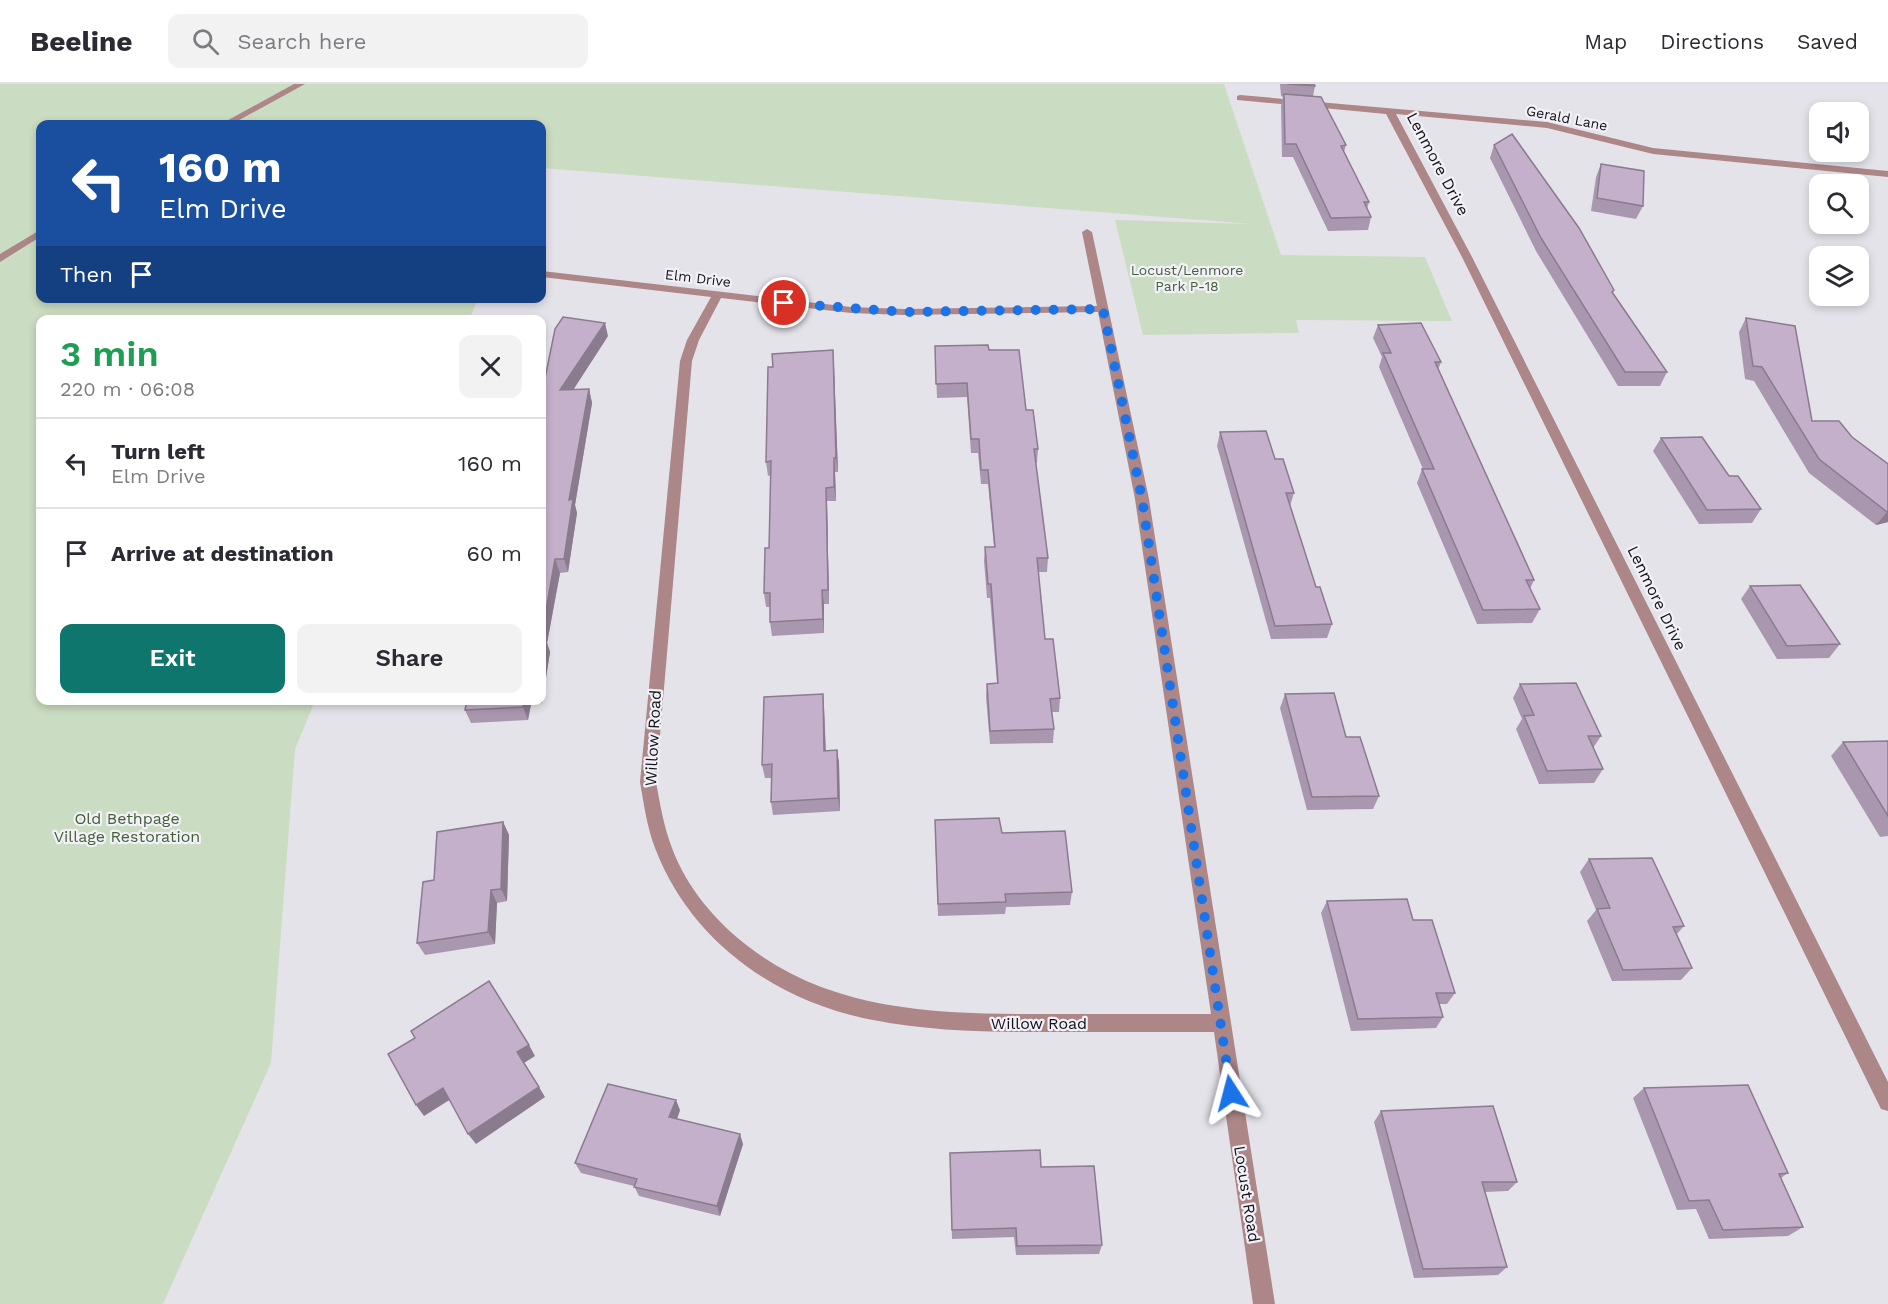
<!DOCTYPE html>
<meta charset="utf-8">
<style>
:root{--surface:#fff;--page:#f2f2f3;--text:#2b2b33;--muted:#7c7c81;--line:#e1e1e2;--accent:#0f766e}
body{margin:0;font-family:"Work Sans",sans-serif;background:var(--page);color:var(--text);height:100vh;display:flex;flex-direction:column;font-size:22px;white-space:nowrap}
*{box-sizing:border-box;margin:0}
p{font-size:20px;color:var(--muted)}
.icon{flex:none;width:33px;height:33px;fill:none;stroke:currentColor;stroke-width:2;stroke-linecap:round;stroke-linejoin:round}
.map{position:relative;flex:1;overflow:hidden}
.panel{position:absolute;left:36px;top:231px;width:510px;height:390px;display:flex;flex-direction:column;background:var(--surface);border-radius:12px;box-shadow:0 3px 9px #0003}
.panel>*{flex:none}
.hud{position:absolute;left:36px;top:36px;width:510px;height:183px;border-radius:12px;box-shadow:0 3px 9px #0003;background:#1a4fa0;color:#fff;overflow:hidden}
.controls{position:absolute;left:1809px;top:18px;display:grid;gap:12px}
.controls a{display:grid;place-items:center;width:60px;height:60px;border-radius:12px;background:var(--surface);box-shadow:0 3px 9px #0003;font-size:30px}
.pin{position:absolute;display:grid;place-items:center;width:51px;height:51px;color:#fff;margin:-26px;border:3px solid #fff;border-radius:50%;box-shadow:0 2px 6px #0007}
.me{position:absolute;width:66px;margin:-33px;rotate:351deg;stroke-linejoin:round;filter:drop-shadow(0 0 4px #0008)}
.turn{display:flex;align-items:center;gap:21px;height:126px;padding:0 24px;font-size:27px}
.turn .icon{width:78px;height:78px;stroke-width:2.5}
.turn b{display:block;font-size:42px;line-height:51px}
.then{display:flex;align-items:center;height:57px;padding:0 24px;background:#0003;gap:12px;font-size:22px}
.round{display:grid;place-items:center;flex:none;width:63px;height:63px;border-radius:12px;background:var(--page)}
.head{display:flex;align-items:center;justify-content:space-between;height:102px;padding:0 24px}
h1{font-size:36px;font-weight:600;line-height:45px;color:#1e9e55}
.action{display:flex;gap:12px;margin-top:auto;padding:12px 24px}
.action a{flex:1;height:69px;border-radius:12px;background:var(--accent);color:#fff;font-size:24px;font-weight:600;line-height:69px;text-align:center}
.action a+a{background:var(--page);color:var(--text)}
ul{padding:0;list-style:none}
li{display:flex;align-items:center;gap:18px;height:90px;padding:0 24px;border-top:2px solid var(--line)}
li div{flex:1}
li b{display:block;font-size:22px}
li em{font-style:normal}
header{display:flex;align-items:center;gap:36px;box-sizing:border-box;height:84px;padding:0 30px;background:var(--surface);border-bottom:2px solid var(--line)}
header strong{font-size:28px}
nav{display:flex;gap:33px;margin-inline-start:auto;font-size:21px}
.search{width:420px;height:54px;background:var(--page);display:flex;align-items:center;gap:15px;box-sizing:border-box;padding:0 21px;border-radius:12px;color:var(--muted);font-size:22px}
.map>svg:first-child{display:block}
.green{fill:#cadcc1}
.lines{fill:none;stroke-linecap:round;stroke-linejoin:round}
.service{fill:#ad8688;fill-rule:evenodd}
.minor{fill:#ad8688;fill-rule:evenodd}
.wall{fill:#a997af}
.shaded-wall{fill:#8a7b8e}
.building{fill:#c5b0cb;stroke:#8a7b8e;stroke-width:1.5}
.route{stroke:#1a73e8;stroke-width:10;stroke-dasharray:0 18}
.labels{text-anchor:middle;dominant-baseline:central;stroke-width:4.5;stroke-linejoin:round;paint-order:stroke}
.far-street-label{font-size:14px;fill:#131215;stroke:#f2f0f8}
.far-park-label{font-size:14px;fill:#446135;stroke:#f2f0f8}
.street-label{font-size:16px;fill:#131215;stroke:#f2f0f8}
.park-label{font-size:16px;fill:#446135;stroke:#f2f0f8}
</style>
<header>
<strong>Beeline</strong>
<div class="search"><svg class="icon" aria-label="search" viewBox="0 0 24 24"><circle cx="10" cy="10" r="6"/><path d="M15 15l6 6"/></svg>Search here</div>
<nav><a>Map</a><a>Directions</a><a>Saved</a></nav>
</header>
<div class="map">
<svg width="1888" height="1220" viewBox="0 0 1888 1220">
<rect width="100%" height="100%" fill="#e5e3ea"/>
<polygon class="green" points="0,0 1224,0 1281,171 1425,173 1452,237 1296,236 1299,249 1143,251 1115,136 1252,140 542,84 542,40 40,40 40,214 478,215 469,236 40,236 40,616 315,617 295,665 271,979 163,1220 0,1220"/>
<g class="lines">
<g class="service">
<polygon points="294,0 305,0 232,40 221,40"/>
<polygon points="40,146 40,153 0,178 0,170"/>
</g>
<g class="minor">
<polygon points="1240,11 1547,38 1653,64 1888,87 1888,93 1653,70 1547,44 1396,30 1472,173 1888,998 1888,1027 1881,1025 1462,173 1386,30 1237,16 1237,12"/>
<path d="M1087,145L1092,148L1149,415L1275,1220H1253L1214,948C1161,948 1108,948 1055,948C994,948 933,948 873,936C777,918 691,858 655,764C647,743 644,721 640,698L680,277L687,256L711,213L542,193V187L851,223L904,225L1097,222L1082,148ZM721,214L851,229L904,231L1098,228L1135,415L1211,930C1157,930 1102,930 1048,930C943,930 835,929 749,863C715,837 687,804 672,764C664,743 660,720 656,698L692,277L699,256Z"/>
</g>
</g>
<g class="wall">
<polygon points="1280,0 1314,0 1315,2 1313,12 1346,61 1344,68 1369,118 1367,125 1371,133 1368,146 1328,147 1293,73 1282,73 1281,22 1283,13 1281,12"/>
<polygon points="1494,61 1667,288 1660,302 1618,302 1536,167 1490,74"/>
<polygon points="1601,80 1643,122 1636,135 1591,127 1596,93"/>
<polygon points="1746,234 1812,337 1852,353 1888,380 1888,438 1876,441 1809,389 1754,297 1745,295 1739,248"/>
<polygon points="1378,241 1441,278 1438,286 1534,496 1530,505 1540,525 1532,539 1477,540 1417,399 1422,385 1423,385 1379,283 1382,273 1373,254"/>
<polygon points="608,252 573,306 589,305 592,319 575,421 577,429 568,488 560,489 547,559 550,568 542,619 531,620 528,636 471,639 465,626 467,616 542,616 542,309"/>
<polygon points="935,262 989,266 1026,326 1038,365 1037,379 1036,379 1048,474 1047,488 1038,488 1045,555 1060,614 1059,628 1052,628 1054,645 1053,659 990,660 986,613 987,600 997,599 990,514 987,514 984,477 985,463 994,463 988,400 981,400 978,369 971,369 967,313 937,314"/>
<polygon points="833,266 838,388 835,388 836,417 827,417 829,520 824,520 824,549 772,552 770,538 770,523 766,523 764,509 769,464 771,391 768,392 766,378 773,283"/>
<polygon points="1220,348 1275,375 1294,409 1290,422 1316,503 1332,540 1327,554 1271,555 1217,362"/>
<polygon points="1661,354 1729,392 1761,425 1752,439 1699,440 1653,367"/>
<polygon points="1750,502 1840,560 1829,574 1777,575 1741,515"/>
<polygon points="1520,600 1601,652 1593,664 1603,685 1594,699 1539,700 1516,645 1522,635 1513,614"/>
<polygon points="823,610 824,623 826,667 837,666 839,679 840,727 773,731 771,718 771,694 765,694 762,681"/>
<polygon points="1285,610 1346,653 1379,712 1373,725 1307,726 1280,624"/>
<polygon points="1888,657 1888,752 1880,753 1831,672 1843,658"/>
<polygon points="503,738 509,751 507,817 497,819 495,860 425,871 417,859 434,796"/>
<polygon points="935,748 1072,808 1070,821 1006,823 1005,830 938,832"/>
<polygon points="1589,775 1684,842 1677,850 1692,884 1681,896 1612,897 1587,837 1596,826 1580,788"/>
<polygon points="1327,817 1413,836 1455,909 1447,920 1439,920 1443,933 1436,944 1351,947 1321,829"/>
<polygon points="1644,1004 1788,1089 1781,1094 1803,1143 1788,1152 1709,1155 1696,1125 1677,1126 1633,1014"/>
<polygon points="680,1026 677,1035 743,1060 720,1132 639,1112 634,1102 581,1089 575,1079"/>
<polygon points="1381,1027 1517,1098 1508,1107 1485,1108 1507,1183 1498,1191 1414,1194 1374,1038"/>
<polygon points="950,1079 1041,1083 1102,1161 1099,1170 1016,1171 1014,1153 952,1155"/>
</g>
<g class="shaded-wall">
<polygon points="605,239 608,252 564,320 560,306"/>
<polygon points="833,266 834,280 838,388 836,374"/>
<polygon points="589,305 592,319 575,421 577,429 568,488 564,475 569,416"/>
<polygon points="834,374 835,388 836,417 834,403"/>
<polygon points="826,404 827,417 829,520 828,506"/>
<polygon points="1888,427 1888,438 1876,441 1887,428"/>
<polygon points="555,475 560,489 547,559 550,568 542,619 541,616 542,549"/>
<polygon points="822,506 824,520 824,549 823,535"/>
<polygon points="823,610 824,623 826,680 824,667"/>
<polygon points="524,616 530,616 531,620 528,636 523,623"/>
<polygon points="837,666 839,679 840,727 838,714"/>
<polygon points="503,738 509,751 507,817 501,805"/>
<polygon points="491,806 497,819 495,860 488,848"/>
<polygon points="529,961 535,972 524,979 517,968"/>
<polygon points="539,1003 545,1013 476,1060 468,1050"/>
<polygon points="443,1004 451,1015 424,1032 416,1021"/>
<polygon points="676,1016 680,1026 674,1043 669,1033"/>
<polygon points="740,1050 743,1060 720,1132 717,1122"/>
</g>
<g class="building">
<polygon points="1287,0 1314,0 1315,2"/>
<polygon points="1284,10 1321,13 1346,61 1341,62 1369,118 1364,118 1371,133 1331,134 1296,60 1285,60"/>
<polygon points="1512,50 1579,144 1614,206 1612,208 1667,288 1625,288 1541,154 1494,61"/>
<polygon points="1601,80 1644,87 1643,122 1597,114"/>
<polygon points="563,233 605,239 560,306 589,305 569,416 573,415 564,475 555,475 542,549 542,309 555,245"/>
<polygon points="1746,234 1795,242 1812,337 1839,337 1852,353 1888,380 1888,427 1887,428 1819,375 1762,283 1753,282"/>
<polygon points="1421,239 1441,278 1435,278 1534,496 1526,496 1540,525 1483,526 1422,385 1434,385 1383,269 1391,269 1378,241"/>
<polygon points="988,261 989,266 1019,266 1026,326 1033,326 1038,365 1034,365 1048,474 1037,474 1045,555 1053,555 1060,614 1050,615 1054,645 990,647 987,600 998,599 991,500 988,500 985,463 995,463 988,386 981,386 979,355 971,355 967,299 936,300 935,262"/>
<polygon points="833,266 836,374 834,374 834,403 826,404 828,506 822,506 823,535 770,538 770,509 764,509 765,464 769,464 771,377 766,378 768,283 773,283 772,270"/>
<polygon points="1266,347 1275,375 1283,375 1294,409 1286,409 1316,503 1320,503 1332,540 1275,542 1220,348"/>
<polygon points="1702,353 1729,392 1738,392 1761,425 1707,426 1661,354"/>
<polygon points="1800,501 1840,560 1787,562 1750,502"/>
<polygon points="542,554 545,554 542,577"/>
<polygon points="1576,599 1601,652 1588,652 1603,685 1547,687 1524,632 1534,631 1520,600"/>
<polygon points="1334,609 1346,653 1360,653 1379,712 1312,713 1285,610"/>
<polygon points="823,610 824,667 837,666 838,714 771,718 772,680 762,681 764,613"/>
<polygon points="467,616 524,616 523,623 465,626"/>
<polygon points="1888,657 1888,732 1843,658"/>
<polygon points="999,734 1002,749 1065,747 1072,808 1005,810 1006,818 938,820 935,736"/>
<polygon points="503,738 501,805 491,806 488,848 417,859 423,798 434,796 437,748"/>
<polygon points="1652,774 1684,842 1673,843 1692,884 1623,886 1597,825 1610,824 1589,775"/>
<polygon points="1407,815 1413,836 1432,836 1455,909 1436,909 1443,933 1358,935 1327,817"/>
<polygon points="489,897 529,961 517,968 539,1003 468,1050 443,1004 416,1021 388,970 415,954 411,947"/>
<polygon points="608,1000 676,1016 669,1033 740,1050 717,1122 634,1103 637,1095 575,1079"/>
<polygon points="1748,1001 1788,1089 1779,1090 1803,1143 1723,1146 1709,1116 1689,1117 1644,1004"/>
<polygon points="1493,1022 1517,1098 1482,1098 1507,1183 1423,1185 1381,1027"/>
<polygon points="1040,1066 1041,1083 1094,1082 1102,1161 1017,1162 1016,1144 952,1146 950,1069"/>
</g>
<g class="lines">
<polyline class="route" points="784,219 904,228 1103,225 1142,415 1231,1009"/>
</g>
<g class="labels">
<g class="far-street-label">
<text transform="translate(1567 34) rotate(11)">Gerald Lane</text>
<text transform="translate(698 194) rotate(7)">Elm Drive</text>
</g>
<g class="far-park-label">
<text x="1187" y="186">Locust/Lenmore<tspan x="1187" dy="16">Park P-18</tspan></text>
</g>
<g class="street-label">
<text transform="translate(1438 80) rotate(62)">Lenmore Drive</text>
<text transform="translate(1657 514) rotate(64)">Lenmore Drive</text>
<text transform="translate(653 654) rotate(-87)">Willow Road</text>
<text x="1039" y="939">Willow Road</text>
<text transform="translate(1247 1110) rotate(81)">Locust Road</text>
</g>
<g class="park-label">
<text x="127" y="734">Old Bethpage<tspan x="127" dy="18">Village Restoration</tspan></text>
</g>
</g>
</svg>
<div class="controls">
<a><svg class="icon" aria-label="sound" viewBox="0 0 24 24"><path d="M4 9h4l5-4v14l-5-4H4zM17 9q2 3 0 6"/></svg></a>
<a><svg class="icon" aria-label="search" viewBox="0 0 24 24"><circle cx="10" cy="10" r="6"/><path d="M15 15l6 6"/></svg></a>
<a><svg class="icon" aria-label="layers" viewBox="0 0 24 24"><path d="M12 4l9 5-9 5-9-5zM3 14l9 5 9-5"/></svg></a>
</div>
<div class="pin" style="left:784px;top:219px;background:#d93025"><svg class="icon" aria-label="arrive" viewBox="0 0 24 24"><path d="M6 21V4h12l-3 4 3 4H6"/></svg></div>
<svg class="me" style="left:1231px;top:1009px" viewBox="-20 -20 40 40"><path d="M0-17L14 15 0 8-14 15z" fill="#1a73e8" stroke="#fff" stroke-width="4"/></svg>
<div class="hud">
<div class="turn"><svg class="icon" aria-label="left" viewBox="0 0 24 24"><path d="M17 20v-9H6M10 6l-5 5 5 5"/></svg><div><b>160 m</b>Elm Drive</div></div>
<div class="then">Then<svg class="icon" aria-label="arrive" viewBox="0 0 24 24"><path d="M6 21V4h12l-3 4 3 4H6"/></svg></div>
</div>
<section class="panel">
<div class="head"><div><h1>3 min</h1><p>220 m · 06:08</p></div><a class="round"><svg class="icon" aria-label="close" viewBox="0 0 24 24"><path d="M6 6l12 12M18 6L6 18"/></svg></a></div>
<ul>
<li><svg class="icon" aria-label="left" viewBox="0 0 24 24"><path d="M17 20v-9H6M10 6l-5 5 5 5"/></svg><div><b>Turn left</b><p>Elm Drive</p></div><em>160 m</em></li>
<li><svg class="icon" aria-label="arrive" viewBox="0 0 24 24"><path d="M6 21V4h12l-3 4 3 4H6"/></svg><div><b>Arrive at destination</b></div><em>60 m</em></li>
</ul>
<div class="action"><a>Exit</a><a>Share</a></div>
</section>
</div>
